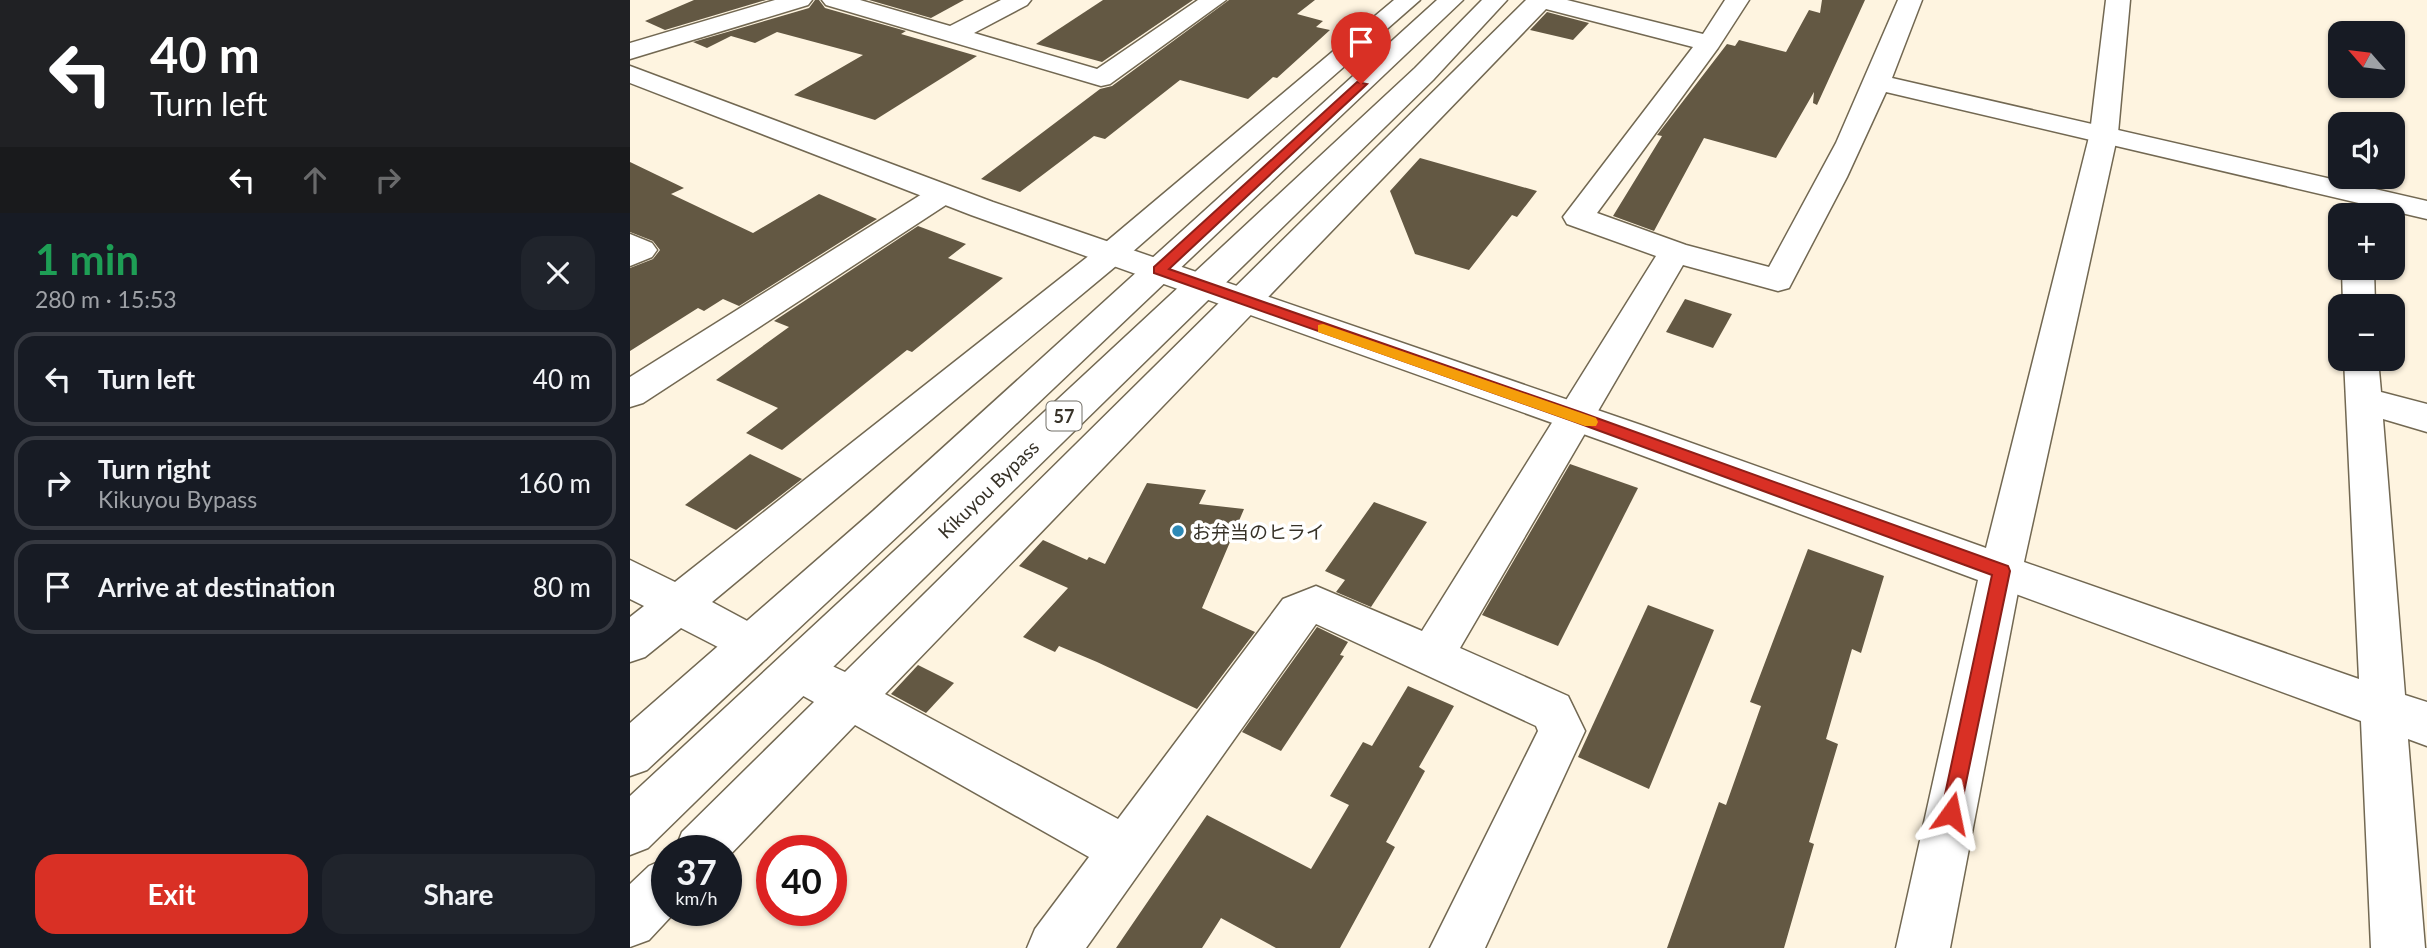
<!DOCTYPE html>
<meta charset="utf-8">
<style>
:root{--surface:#171b24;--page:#20242c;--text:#f1f3f6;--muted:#9ea1a6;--line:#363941;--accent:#d93025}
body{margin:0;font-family:Lato,"Noto Sans JP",sans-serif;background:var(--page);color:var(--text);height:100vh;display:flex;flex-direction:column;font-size:26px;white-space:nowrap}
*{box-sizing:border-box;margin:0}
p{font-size:23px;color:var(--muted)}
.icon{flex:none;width:38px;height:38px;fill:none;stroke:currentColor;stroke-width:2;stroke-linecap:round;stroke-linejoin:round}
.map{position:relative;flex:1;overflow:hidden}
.sheet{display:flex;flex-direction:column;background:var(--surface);width:630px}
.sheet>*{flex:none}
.guide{background:#202124;color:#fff;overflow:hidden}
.needle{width:46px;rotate:298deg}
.buttons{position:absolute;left:1698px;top:21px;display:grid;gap:14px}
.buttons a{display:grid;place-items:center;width:77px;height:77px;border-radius:14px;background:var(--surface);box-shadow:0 2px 5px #0004;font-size:35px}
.speed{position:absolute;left:21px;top:835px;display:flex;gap:14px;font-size:35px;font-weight:700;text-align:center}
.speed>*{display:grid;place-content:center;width:91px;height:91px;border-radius:50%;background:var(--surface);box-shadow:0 2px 5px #0004;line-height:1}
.speed small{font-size:18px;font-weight:400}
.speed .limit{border:10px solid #d22;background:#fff;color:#111}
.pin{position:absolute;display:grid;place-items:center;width:60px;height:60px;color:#fff;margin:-72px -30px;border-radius:50% 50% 50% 0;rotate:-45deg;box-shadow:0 0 7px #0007}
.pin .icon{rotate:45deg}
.me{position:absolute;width:77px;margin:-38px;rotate:12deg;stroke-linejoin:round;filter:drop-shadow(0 0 5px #0008)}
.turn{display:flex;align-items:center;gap:24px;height:147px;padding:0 35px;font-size:32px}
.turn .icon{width:91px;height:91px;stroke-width:2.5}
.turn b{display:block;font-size:49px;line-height:60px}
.lanes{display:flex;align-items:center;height:66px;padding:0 35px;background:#0003;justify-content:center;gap:35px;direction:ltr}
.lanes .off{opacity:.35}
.round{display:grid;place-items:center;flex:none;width:74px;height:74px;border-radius:21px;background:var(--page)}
.head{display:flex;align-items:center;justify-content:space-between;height:119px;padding:0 35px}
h1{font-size:42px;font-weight:700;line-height:52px;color:#1e9e55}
.action{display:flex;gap:14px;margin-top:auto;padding:14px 35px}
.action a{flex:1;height:80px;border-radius:21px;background:var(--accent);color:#fff;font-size:28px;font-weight:700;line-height:80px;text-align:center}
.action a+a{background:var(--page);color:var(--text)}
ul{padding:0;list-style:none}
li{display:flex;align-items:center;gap:21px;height:94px;margin:0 14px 10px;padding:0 21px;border:4px solid var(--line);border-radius:21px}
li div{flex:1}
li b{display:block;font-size:26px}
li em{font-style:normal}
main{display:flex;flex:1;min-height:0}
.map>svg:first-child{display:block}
.building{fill:#635843}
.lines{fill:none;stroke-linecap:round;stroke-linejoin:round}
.street-casing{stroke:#726852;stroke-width:3}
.secondary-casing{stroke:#726852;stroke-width:3}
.highway-casing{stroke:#726852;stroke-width:3}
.street{fill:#fff;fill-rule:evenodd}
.secondary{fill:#fff;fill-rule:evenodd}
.highway{fill:#fff;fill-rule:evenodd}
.route{fill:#d93025;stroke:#8d1f18;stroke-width:2}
.slow{fill:#f59e0b}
.poi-dot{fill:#2d89b6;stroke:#fff;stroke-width:2.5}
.labels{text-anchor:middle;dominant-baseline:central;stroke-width:7;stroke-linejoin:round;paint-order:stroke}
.shield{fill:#fff;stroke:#737068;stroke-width:2}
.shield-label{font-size:18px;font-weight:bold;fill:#373228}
.street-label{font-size:19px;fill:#373228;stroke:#fff}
.poi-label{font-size:19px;fill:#373228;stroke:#fff;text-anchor:start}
</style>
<main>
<section class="sheet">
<div class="guide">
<div class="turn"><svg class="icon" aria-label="left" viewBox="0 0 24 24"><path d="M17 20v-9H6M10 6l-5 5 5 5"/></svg><div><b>40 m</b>Turn left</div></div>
<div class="lanes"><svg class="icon" aria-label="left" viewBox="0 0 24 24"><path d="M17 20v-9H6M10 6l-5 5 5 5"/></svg><svg class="icon off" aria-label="ahead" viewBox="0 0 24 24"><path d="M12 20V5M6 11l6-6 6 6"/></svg><svg class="icon off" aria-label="right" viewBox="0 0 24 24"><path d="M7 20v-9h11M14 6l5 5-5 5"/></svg></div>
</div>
<div class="head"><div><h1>1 min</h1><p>280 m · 15:53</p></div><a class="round"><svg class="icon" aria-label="close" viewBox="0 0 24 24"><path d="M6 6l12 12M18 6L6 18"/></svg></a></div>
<ul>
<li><svg class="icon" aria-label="left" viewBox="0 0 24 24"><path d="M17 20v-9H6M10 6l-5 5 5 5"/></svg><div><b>Turn left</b></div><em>40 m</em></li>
<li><svg class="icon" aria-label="right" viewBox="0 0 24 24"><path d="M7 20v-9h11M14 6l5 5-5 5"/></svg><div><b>Turn right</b><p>Kikuyou Bypass</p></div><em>160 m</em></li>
<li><svg class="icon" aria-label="arrive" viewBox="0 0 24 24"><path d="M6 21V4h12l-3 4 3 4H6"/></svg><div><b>Arrive at destination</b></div><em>80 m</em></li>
</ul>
<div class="action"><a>Exit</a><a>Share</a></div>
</section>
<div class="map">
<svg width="1797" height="948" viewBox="0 0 1797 948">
<rect width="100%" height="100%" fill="#fef4e0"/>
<g class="building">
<polygon points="64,0 136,0 35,30 15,21"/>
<polygon points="185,0 189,0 195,8 276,31 271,34 347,56 245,120 164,95 233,55 147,32 125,43 101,36 77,48 63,42 179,8"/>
<polygon points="239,0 334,0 301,18"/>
<polygon points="473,0 563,0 472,62 406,44"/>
<polygon points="599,0 685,0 667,14 693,21 686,27 700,30 647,78 643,77 618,99 550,80 475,139 464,136 390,192 351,179 470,89 482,86"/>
<polygon points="1192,0 1235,0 1187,105 1183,103 1184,92 1146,158 1074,138 1024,231 983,216 1032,136 1027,135 1097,44 1105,46 1109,40 1156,52 1179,10 1190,13"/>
<polygon points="917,12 959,23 943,40 900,30"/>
<polygon points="790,158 907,191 887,217 882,215 839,270 785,254 760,191"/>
<polygon points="0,162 54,188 41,194 123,233 189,194 247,219 109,306 93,299 74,311 68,308 0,351 0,268 23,259 30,250 23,241 0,232"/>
<polygon points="288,226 336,244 318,258 373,278 282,352 277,350 152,450 116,433 148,408 86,380 159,327 144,321"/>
<polygon points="1055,299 1102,314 1083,348 1036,332"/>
<polygon points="120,454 172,479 106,530 55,505"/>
<polygon points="940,464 1008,488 928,646 852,615"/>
<polygon points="517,483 576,490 569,504 614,509 572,608 625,632 567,709 467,662 429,646 425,652 393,637 438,588 389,566 413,540 457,560 459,557 475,564"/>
<polygon points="744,502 797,522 741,607 706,592 715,580 695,571"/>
<polygon points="1178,549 1254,576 1231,653 1222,649 1196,739 1208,744 1179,842 1184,844 1154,948 1037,948 1089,802 1096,805 1131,706 1120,702"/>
<polygon points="1018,605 1084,630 1019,789 948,757"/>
<polygon points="687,627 718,642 710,655 714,656 651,751 612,732"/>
<polygon points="288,665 324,683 296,713 261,694"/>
<polygon points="778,686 824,706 789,767 795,771 756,842 765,847 710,948 646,948 591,918 572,948 486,948 577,815 681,869 719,805 700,796 733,742 742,746"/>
</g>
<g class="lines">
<defs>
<g id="street">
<polygon points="145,0 182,0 178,5 0,59 0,43"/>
<polygon points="192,0 230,0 320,26 371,0 401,0 397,5 344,33 467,69 568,0 596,0 480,84 471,86 196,5"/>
<polygon points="764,0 790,0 492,261 82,602 136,631 143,645 136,659 121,664 51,628 15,657 0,662 0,617 14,606 0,599 0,560 45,582 470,247"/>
<path d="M896,0H937L1073,34L1095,0H1119L1088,48L967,213L1056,245L1139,267L1206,143L1268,0H1292L1262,78L1797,201V219L1256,92L1217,177L1159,288L1148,291L1053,265L830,648L938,696L955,731L855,948H800L908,731L906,726L686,624L456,948H397L405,929L459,857L225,725L96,859V850H45L52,832L184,702L152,684L146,670L152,656L168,650L215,672ZM916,9L1063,47L933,217L937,224L1026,256L792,631L686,586L653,599L488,819L255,694Z"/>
<polygon points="311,186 322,189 326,195 322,201 13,403 0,407 0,377 300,189"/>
<polygon points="0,234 22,243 27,250 22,257 0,266"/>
<polygon points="1712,268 1744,268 1745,306 1713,306"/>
<polygon points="1714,359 1748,359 1751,392 1797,404 1797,432 1753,419 1775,695 1797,702 1797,746 1778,739 1795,948 1741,948 1731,721 1356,583 1350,571 1356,559 1371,554 1729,679"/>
<polygon points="37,858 37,910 47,910 19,940 0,947 0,884 19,866"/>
</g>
<polygon id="secondary" points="1476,0 1500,0 1488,133 1392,571 1320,948 1266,948 1348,580 984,445 341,215 0,83 0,66 363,202 1011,425 1356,548 1460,133"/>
<g id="highway">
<polygon points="807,0 833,0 271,533 17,770 0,776 0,723 243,511"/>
<polygon points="852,0 877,0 803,80 18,848 0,855 0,796 785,68"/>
</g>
</defs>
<use href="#street" class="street-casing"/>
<use href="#secondary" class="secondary-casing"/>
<use href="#highway" class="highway-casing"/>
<use href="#street" class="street"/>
<use href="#secondary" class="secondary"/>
<use href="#highway" class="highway"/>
</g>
<polygon class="route" points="727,82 737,84 539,269 950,412 1378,566 1380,571 1328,821 1321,823 1314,821 1311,813 1362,575 940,420 524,273 524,267"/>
<polygon class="slow" points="693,324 966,418 968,422 966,426 955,426 688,332 688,325"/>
<circle class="poi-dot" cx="548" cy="531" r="7"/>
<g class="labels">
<rect class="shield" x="416.5" y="401.5" width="35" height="29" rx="5"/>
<g class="shield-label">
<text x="434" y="416">57</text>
</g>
<g class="street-label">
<text transform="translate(358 489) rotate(-44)">Kikuyou Bypass</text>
</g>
<g class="poi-label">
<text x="562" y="531">お弁当のヒライ</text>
</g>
</g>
</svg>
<div class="buttons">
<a><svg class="needle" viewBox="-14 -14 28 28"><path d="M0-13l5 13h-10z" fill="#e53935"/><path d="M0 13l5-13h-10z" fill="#9ea1a6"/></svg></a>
<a><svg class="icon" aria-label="sound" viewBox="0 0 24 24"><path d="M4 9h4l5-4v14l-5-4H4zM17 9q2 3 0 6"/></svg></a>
<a>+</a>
<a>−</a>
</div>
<div class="speed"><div>37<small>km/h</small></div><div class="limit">40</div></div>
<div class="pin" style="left:731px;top:84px;background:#d93025"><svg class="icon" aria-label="arrive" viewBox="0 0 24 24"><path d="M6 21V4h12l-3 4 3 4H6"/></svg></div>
<svg class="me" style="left:1321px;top:813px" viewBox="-20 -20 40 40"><path d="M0-17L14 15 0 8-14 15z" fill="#d93025" stroke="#fff" stroke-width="4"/></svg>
</div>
</main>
